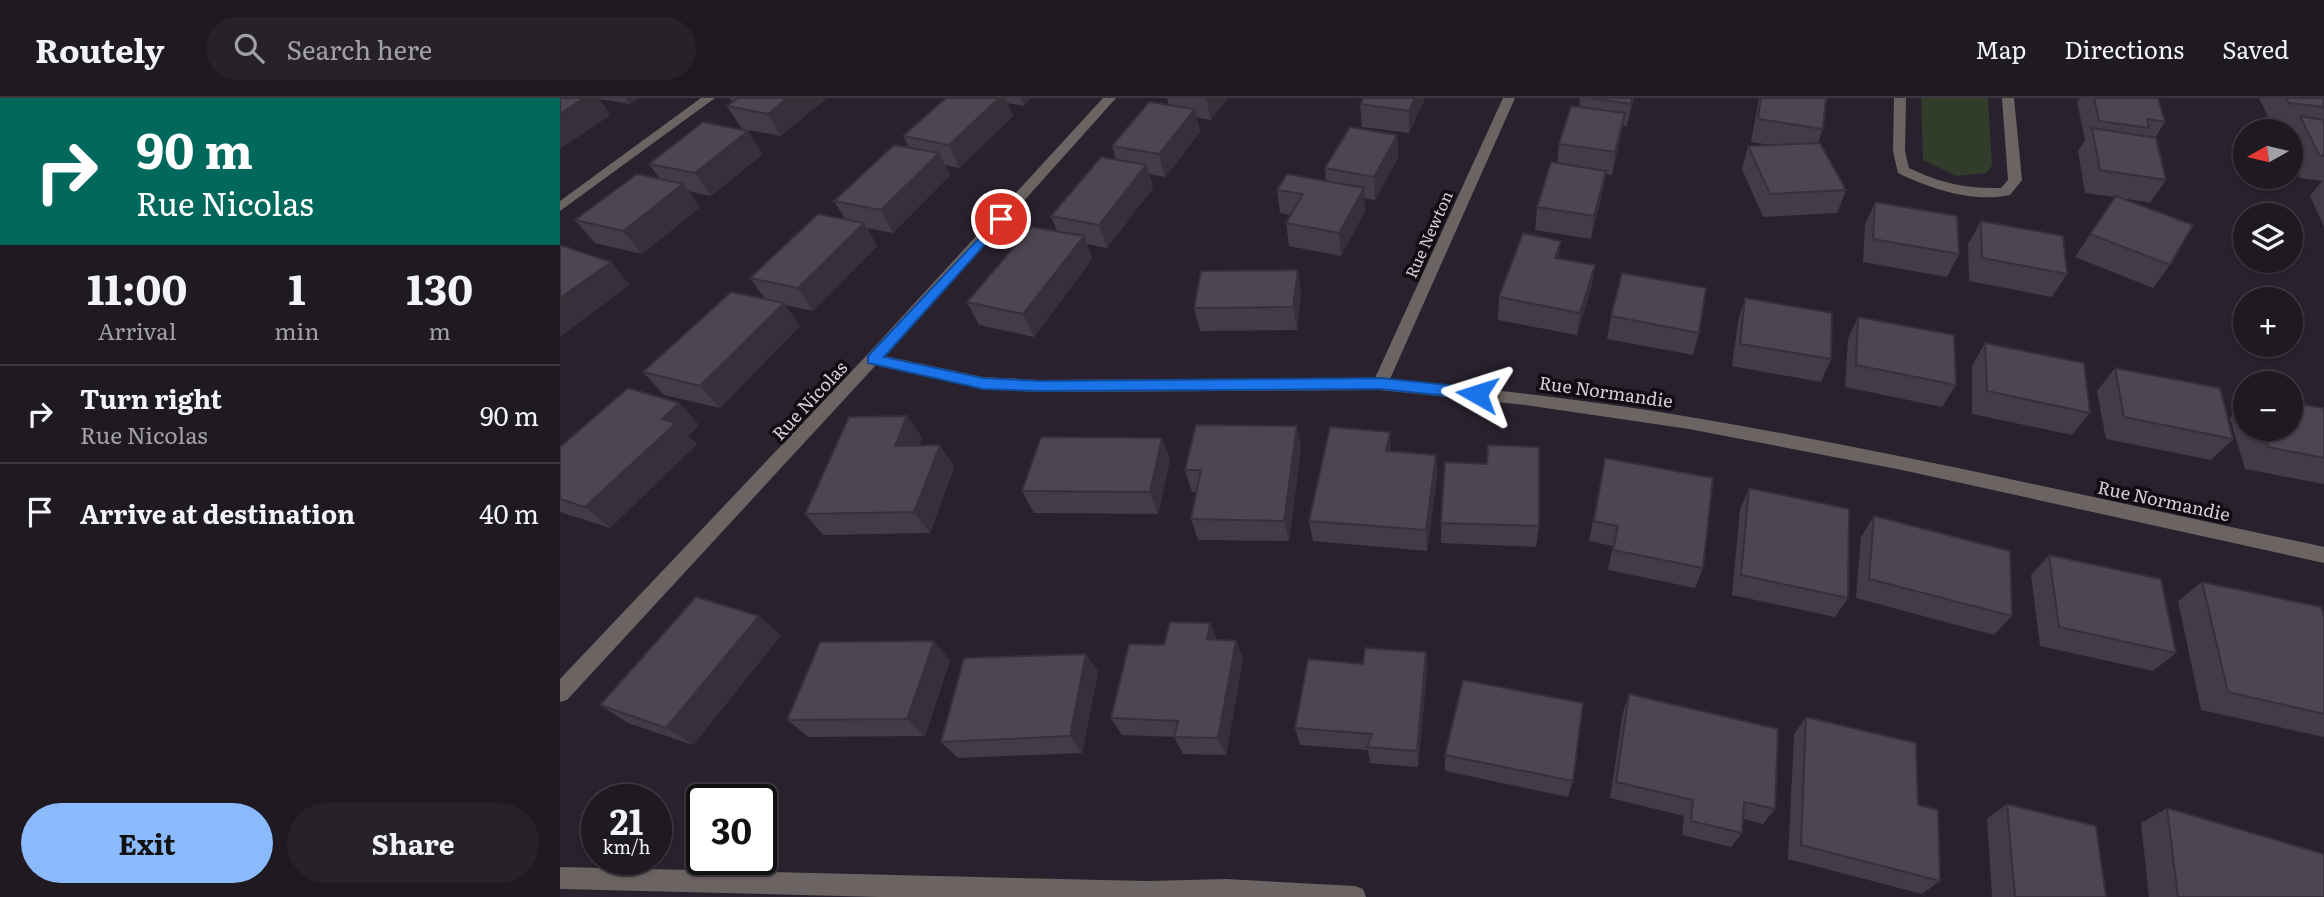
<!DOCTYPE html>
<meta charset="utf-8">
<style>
:root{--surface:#1f1922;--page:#27222a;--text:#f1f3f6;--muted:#a1a0a5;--line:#3c3840;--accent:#8abafc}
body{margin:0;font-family:Literata,serif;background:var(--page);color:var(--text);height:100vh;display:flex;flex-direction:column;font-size:26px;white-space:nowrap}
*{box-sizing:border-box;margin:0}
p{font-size:23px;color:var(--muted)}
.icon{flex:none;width:38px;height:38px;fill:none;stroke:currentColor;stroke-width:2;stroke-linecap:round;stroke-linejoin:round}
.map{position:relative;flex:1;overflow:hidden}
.sheet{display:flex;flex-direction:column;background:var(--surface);width:560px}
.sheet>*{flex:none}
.banner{background:#00695c;color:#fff;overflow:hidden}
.needle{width:46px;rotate:262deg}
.fabs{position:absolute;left:1673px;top:21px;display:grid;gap:14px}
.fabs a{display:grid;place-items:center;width:70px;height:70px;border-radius:50%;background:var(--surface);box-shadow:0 2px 5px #0004,0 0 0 2px var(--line);font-size:35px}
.speed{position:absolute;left:21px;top:686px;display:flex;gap:14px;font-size:35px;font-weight:700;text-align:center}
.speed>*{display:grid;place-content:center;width:91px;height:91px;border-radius:50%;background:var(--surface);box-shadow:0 2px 5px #0004,0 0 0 2px var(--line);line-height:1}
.speed small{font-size:18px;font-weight:400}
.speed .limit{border:4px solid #111;border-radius:10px;background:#fff;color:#111}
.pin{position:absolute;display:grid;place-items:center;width:60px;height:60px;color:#fff;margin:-30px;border:4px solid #fff;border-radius:50%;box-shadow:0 2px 7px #0007}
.me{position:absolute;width:77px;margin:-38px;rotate:276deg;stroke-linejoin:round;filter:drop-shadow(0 0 5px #0008)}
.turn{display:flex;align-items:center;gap:24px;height:147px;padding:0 21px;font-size:32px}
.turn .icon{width:91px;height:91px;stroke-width:2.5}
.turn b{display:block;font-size:49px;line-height:60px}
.eta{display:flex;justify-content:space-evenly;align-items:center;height:119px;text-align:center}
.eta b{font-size:42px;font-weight:700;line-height:49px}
.primary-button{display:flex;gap:14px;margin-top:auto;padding:14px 21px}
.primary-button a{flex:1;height:80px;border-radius:42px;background:var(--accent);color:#111;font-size:28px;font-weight:700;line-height:80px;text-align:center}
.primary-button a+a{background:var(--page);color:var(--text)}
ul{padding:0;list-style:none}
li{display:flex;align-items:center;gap:21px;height:98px;padding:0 21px;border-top:2px solid var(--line)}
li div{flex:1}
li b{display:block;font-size:26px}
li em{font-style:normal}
header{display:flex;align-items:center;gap:42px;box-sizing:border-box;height:98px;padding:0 35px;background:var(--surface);border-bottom:2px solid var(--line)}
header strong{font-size:33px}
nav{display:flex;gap:38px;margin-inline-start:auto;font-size:24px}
.search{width:490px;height:63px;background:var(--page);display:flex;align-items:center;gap:18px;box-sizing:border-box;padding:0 24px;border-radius:38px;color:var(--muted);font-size:26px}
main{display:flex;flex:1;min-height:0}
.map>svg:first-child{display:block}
.green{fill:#313c2a}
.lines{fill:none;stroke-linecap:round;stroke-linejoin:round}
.minor{fill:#6c6462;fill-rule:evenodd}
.wall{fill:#433b47}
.shaded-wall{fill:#37303a}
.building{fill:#4e4553;stroke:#37303a;stroke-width:2}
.route{fill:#1a73e8;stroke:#114b97;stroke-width:2}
.labels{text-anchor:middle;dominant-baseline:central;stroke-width:7;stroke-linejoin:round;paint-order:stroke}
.far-street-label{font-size:16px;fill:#d4cfd7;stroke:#100c12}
.street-label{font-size:18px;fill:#d4cfd7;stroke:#100c12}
</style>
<header>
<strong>Routely</strong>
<div class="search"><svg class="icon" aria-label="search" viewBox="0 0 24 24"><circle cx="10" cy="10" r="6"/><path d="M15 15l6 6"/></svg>Search here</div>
<nav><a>Map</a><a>Directions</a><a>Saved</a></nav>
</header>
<main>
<section class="sheet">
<div class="banner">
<div class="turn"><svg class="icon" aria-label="right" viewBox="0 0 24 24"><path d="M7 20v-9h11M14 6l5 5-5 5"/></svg><div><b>90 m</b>Rue Nicolas</div></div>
</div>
<div class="eta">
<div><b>11:00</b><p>Arrival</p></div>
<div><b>1</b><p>min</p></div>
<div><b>130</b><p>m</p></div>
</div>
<ul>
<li><svg class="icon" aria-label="right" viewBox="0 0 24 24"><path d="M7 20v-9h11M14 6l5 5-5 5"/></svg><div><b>Turn right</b><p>Rue Nicolas</p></div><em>90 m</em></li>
<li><svg class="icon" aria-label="arrive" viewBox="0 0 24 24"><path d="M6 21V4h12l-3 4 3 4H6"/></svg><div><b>Arrive at destination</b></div><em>40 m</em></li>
</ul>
<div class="primary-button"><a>Exit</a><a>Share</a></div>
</section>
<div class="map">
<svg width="1764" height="799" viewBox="0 0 1764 799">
<rect width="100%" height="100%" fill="#29212e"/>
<polygon class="green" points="1361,0 1428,0 1432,67 1427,75 1396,78 1363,62"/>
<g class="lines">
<g class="minor">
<polygon points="141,0 155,0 0,113 0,103"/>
<path d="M543,0H556L325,258L423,279L480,282L815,280L943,0H955L830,281C930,291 1031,302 1130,319C1343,355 1553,404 1764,449V465L1342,372L1129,331L965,307L820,292L480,294L423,291L316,267L7,602L0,604V581L307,257Z"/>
<path d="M1334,0H1346L1345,53L1349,70C1379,85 1408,91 1441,90L1448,82L1442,0H1454L1462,82L1450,97C1413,105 1371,91 1338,75L1333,53Z"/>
<polygon points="0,769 587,783 666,781 795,788 803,791 806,799 319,799 0,791"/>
</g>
</g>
<g class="wall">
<polygon points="0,0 79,0 70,6 39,1 50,17 0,51"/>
<polygon points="170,0 267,0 221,38 182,31 167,8 173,4"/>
<polygon points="386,0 471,0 464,8 448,5 453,18 399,70 385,67 390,77 333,135 307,130 317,148 253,213 225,207 240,228 160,310 104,297 83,274 205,201 190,180 285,121 274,103 349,49 343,38"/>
<polygon points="607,0 668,0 651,22 636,19 640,34 605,79 589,76 593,90 547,150 527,146 532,161 474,239 419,227 407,204 497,133 491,118 556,61 552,48 609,7"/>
<polygon points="865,0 849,35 802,29 800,6"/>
<polygon points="1020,0 1074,0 1067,28 1063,28 1052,77 1046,76 1042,96 1031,141 975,132 977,109 997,65 999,46 1019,9"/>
<polygon points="1199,0 1268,0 1266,6 1265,5 1263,31 1258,45 1286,92 1277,115 1203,119 1182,71 1188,48 1211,47 1191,44"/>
<polygon points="1520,0 1598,0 1605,24 1595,40 1606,82 1590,105 1567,101 1610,167 1593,190 1515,159 1555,99 1525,95 1518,53 1525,42 1517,4"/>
<polygon points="1699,0 1764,0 1764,129 1750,98 1762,83 1740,80 1731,59 1731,33 1728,33 1731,30 1712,27"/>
<polygon points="837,37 838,60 815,102 804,100 805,113 781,158 729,148 726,125 731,117 720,115 717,92 766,83 765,70"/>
<polygon points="203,56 151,98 128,93 140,109 82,156 35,145 15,122 100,81 89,66"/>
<polygon points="1315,104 1399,156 1387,179 1303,164 1305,127"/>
<polygon points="1421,123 1507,176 1492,199 1409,183 1408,146"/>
<polygon points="998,161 1035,167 1031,190 1017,237 938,222 939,199"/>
<polygon points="741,195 737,232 640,233 634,210"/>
<polygon points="1185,200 1271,261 1261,284 1172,268 1178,223"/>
<polygon points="1051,218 1139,235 1133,257 1047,241"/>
<polygon points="1298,219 1396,287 1382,309 1285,289 1288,241"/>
<polygon points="1425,245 1530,315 1512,337 1412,316 1412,268"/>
<polygon points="1555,270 1673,341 1651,362 1546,341 1537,293"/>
<polygon points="1685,304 1685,331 1731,331 1764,310 1764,386 1685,371 1670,320"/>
<polygon points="119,305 139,327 128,338 137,346 50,430 0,414 0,349"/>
<polygon points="347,318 362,340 359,348 380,347 394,369 370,435 263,437 245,416"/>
<polygon points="737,328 741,350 729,443 638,442 631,421 637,394 632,394 625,372"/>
<polygon points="602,340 610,362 598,416 474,415 462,393"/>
<polygon points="831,354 876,357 877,379 867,453 753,443 749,423"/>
<polygon points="1045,360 1143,470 1135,490 1048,472 1053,448 1029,443"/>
<polygon points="1189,390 1288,500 1275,519 1172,497 1180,411"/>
<polygon points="1314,418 1452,518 1434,537 1296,500 1301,439"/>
<polygon points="881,425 979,428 976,449 881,445"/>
<polygon points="1489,457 1616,555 1593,573 1480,548 1471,477"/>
<polygon points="1642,484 1764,517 1764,639 1641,612 1618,503"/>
<polygon points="650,525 657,542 676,543 683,561 666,657 623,656 614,639 562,637 551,620 604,547"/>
<polygon points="221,537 133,647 68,625 40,607"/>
<polygon points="866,554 867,573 858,669 810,665 808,652 740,647 735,630 803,566"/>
<polygon points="526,556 538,574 522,655 398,660 381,644"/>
<polygon points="390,562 365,638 249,639 227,622"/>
<polygon points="1069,596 1215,711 1203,726 1183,721 1182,735 1171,749 1122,737 1124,718 1050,700 1063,614"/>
<polygon points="1246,619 1358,707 1380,783 1362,796 1228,761 1234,636"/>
<polygon points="885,657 1013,683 1008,699 885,673"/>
<polygon points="1447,706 1546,799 1432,799 1427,721"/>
<polygon points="1607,710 1764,799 1589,799 1581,725"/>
</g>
<g class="shaded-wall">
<polygon points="24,0 38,0 50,17 0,51 0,16"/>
<polygon points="66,0 79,0 70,6"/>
<polygon points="227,0 267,0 221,38 208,16"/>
<polygon points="439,0 446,0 453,18 399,70 389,47"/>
<polygon points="461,0 471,0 464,8"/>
<polygon points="646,0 668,0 651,22"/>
<polygon points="855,0 865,0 849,35 849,13"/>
<polygon points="1072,0 1074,0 1067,28 1071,6"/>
<polygon points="635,11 640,34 605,79 599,56"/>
<polygon points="1065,15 1061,38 1052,77 1055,54"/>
<polygon points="188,33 203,56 151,98 135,75"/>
<polygon points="837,37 838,60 815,102 814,79"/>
<polygon points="379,55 390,77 333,135 321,112"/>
<polygon points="586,67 593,90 547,150 539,127"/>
<polygon points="1046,73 1042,96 1031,141 1034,118"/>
<polygon points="123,86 140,109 82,156 63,133"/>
<polygon points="804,90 805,113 781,158 779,135"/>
<polygon points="304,125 317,148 253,213 238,190"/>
<polygon points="524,138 532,161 474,239 463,216"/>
<polygon points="1001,143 998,165 995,160"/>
<polygon points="51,164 70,187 0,239 0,200"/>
<polygon points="1035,167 1031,190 1017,237 1020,215"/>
<polygon points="738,172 741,195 737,232 733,209"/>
<polygon points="224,205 240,228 160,310 140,288"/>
<polygon points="119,305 139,327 128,338 137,346 50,430 25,409 102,321"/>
<polygon points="347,318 362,340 350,370 335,348"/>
<polygon points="737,328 741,350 729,443 724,423"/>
<polygon points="830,334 831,355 826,353"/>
<polygon points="602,340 610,362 598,416 590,394"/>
<polygon points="380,347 394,369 370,435 354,414"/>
<polygon points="876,357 877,379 867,453 866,432"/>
<polygon points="199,518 221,537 133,647 106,630"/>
<polygon points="650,525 658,545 647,541"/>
<polygon points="374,543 390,562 365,638 347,621"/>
<polygon points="676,543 683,561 666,657 658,640"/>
<polygon points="866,554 867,573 858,669 857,653"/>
<polygon points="526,556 538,574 522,655 510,638"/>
</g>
<g class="building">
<polygon points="0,0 24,0 0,16"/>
<polygon points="177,0 227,0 208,16 167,8 178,0"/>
<polygon points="386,0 439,0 389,47 343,38"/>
<polygon points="804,0 855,0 849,13 800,6"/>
<polygon points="1031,0 1072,0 1071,6"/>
<polygon points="1201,0 1266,0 1263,31 1198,21"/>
<polygon points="1534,0 1598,0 1605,24 1587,21 1589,30 1539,23"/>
<polygon points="1726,0 1764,0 1764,9 1729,5"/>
<polygon points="589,4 635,11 599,56 552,48"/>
<polygon points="1011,8 1065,15 1055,54 999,46"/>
<polygon points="1740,18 1764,22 1764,58 1759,57"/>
<polygon points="143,24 188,33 135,75 89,66"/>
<polygon points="790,29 837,37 814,79 765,70"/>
<polygon points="1532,30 1596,40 1606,82 1540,72"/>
<polygon points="1260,45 1286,92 1210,96 1188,48"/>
<polygon points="334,47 379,55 321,112 274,103"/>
<polygon points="541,59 586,67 539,127 491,118"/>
<polygon points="991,64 1046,73 1034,118 977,109"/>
<polygon points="77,76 123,86 63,133 15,122"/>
<polygon points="727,76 804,90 779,135 726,125 743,96 717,92"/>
<polygon points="1556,98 1633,127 1610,167 1530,136"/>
<polygon points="1315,104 1397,118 1399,156 1313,141"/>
<polygon points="258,116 304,125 238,190 190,180"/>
<polygon points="1421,123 1503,138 1507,176 1422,160"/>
<polygon points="471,129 524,138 463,216 407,204"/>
<polygon points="963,135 1001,143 995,160 1035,167 1020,215 939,199"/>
<polygon points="0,147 51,164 0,200"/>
<polygon points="738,172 733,209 634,210 641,173"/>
<polygon points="1062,175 1146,190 1139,235 1051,218"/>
<polygon points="171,194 224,205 140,288 83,274"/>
<polygon points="1185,200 1272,215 1271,261 1180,246"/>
<polygon points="1298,219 1394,237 1396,287 1296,267"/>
<polygon points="1425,245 1524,265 1530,315 1427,293"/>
<polygon points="1555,270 1660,290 1673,341 1564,319"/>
<polygon points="68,290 119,305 102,321 116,325 25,409 0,401 0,349"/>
<polygon points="1731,305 1764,310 1764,360 1708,349 1702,331 1731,331"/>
<polygon points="347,318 335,348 380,347 354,414 245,416 289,319"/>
<polygon points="636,327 737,328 724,423 631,421 641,372 625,372"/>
<polygon points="770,329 830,334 826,353 876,357 866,432 749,423"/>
<polygon points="481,339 602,340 590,394 462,393"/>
<polygon points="928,347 979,349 979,428 881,425 885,364 927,366"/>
<polygon points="1045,360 1153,380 1143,470 1053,452 1058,428 1034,423"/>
<polygon points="1189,390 1289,411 1288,500 1181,477"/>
<polygon points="1314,418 1450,453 1452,518 1309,481"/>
<polygon points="1489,457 1601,481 1616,555 1499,529"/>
<polygon points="1642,484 1761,509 1764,517 1764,616 1668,594"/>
<polygon points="136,499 199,518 106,630 40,607"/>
<polygon points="610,524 650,525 647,541 676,543 658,640 614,639 618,623 551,620 569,546 604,547"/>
<polygon points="374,543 347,621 227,622 260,544"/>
<polygon points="805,550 866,554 857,653 807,649 812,636 735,630 748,561 803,566"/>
<polygon points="526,556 510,638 381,644 404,560"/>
<polygon points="903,582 1023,605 1013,683 885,657"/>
<polygon points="1069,596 1218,631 1215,711 1184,704 1182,735 1131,723 1133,702 1056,684"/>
<polygon points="1246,619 1356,645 1358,707 1378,712 1380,783 1241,747"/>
<polygon points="1447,706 1536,728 1546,799 1455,799"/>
<polygon points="1607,710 1764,756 1764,799 1618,799"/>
</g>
<polygon class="route" points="441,117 447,121 445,124 324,259 423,280 480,283 820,280 917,290 924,296 917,301 820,291 480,293 423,291 308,265 308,258"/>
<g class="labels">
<g class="far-street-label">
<text transform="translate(868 136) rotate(-66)">Rue Newton</text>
</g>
<g class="street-label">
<text transform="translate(1046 293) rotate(8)">Rue Normandie</text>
<text transform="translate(249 302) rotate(-47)">Rue Nicolas</text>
<text transform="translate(1604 402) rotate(12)">Rue Normandie</text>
</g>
</g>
</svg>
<div class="fabs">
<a><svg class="needle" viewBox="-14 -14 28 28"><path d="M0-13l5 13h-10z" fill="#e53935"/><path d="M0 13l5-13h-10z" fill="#a1a0a5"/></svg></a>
<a><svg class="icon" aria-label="layers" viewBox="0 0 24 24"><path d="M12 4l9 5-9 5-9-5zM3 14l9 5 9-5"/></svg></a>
<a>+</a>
<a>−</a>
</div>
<div class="speed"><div>21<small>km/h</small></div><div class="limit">30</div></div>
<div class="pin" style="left:441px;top:121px;background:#d93025"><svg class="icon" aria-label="arrive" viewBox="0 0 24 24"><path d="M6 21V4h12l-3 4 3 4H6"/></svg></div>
<svg class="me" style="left:917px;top:296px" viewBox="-20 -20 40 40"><path d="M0-17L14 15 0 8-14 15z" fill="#1a73e8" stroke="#fff" stroke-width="4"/></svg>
</div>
</main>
